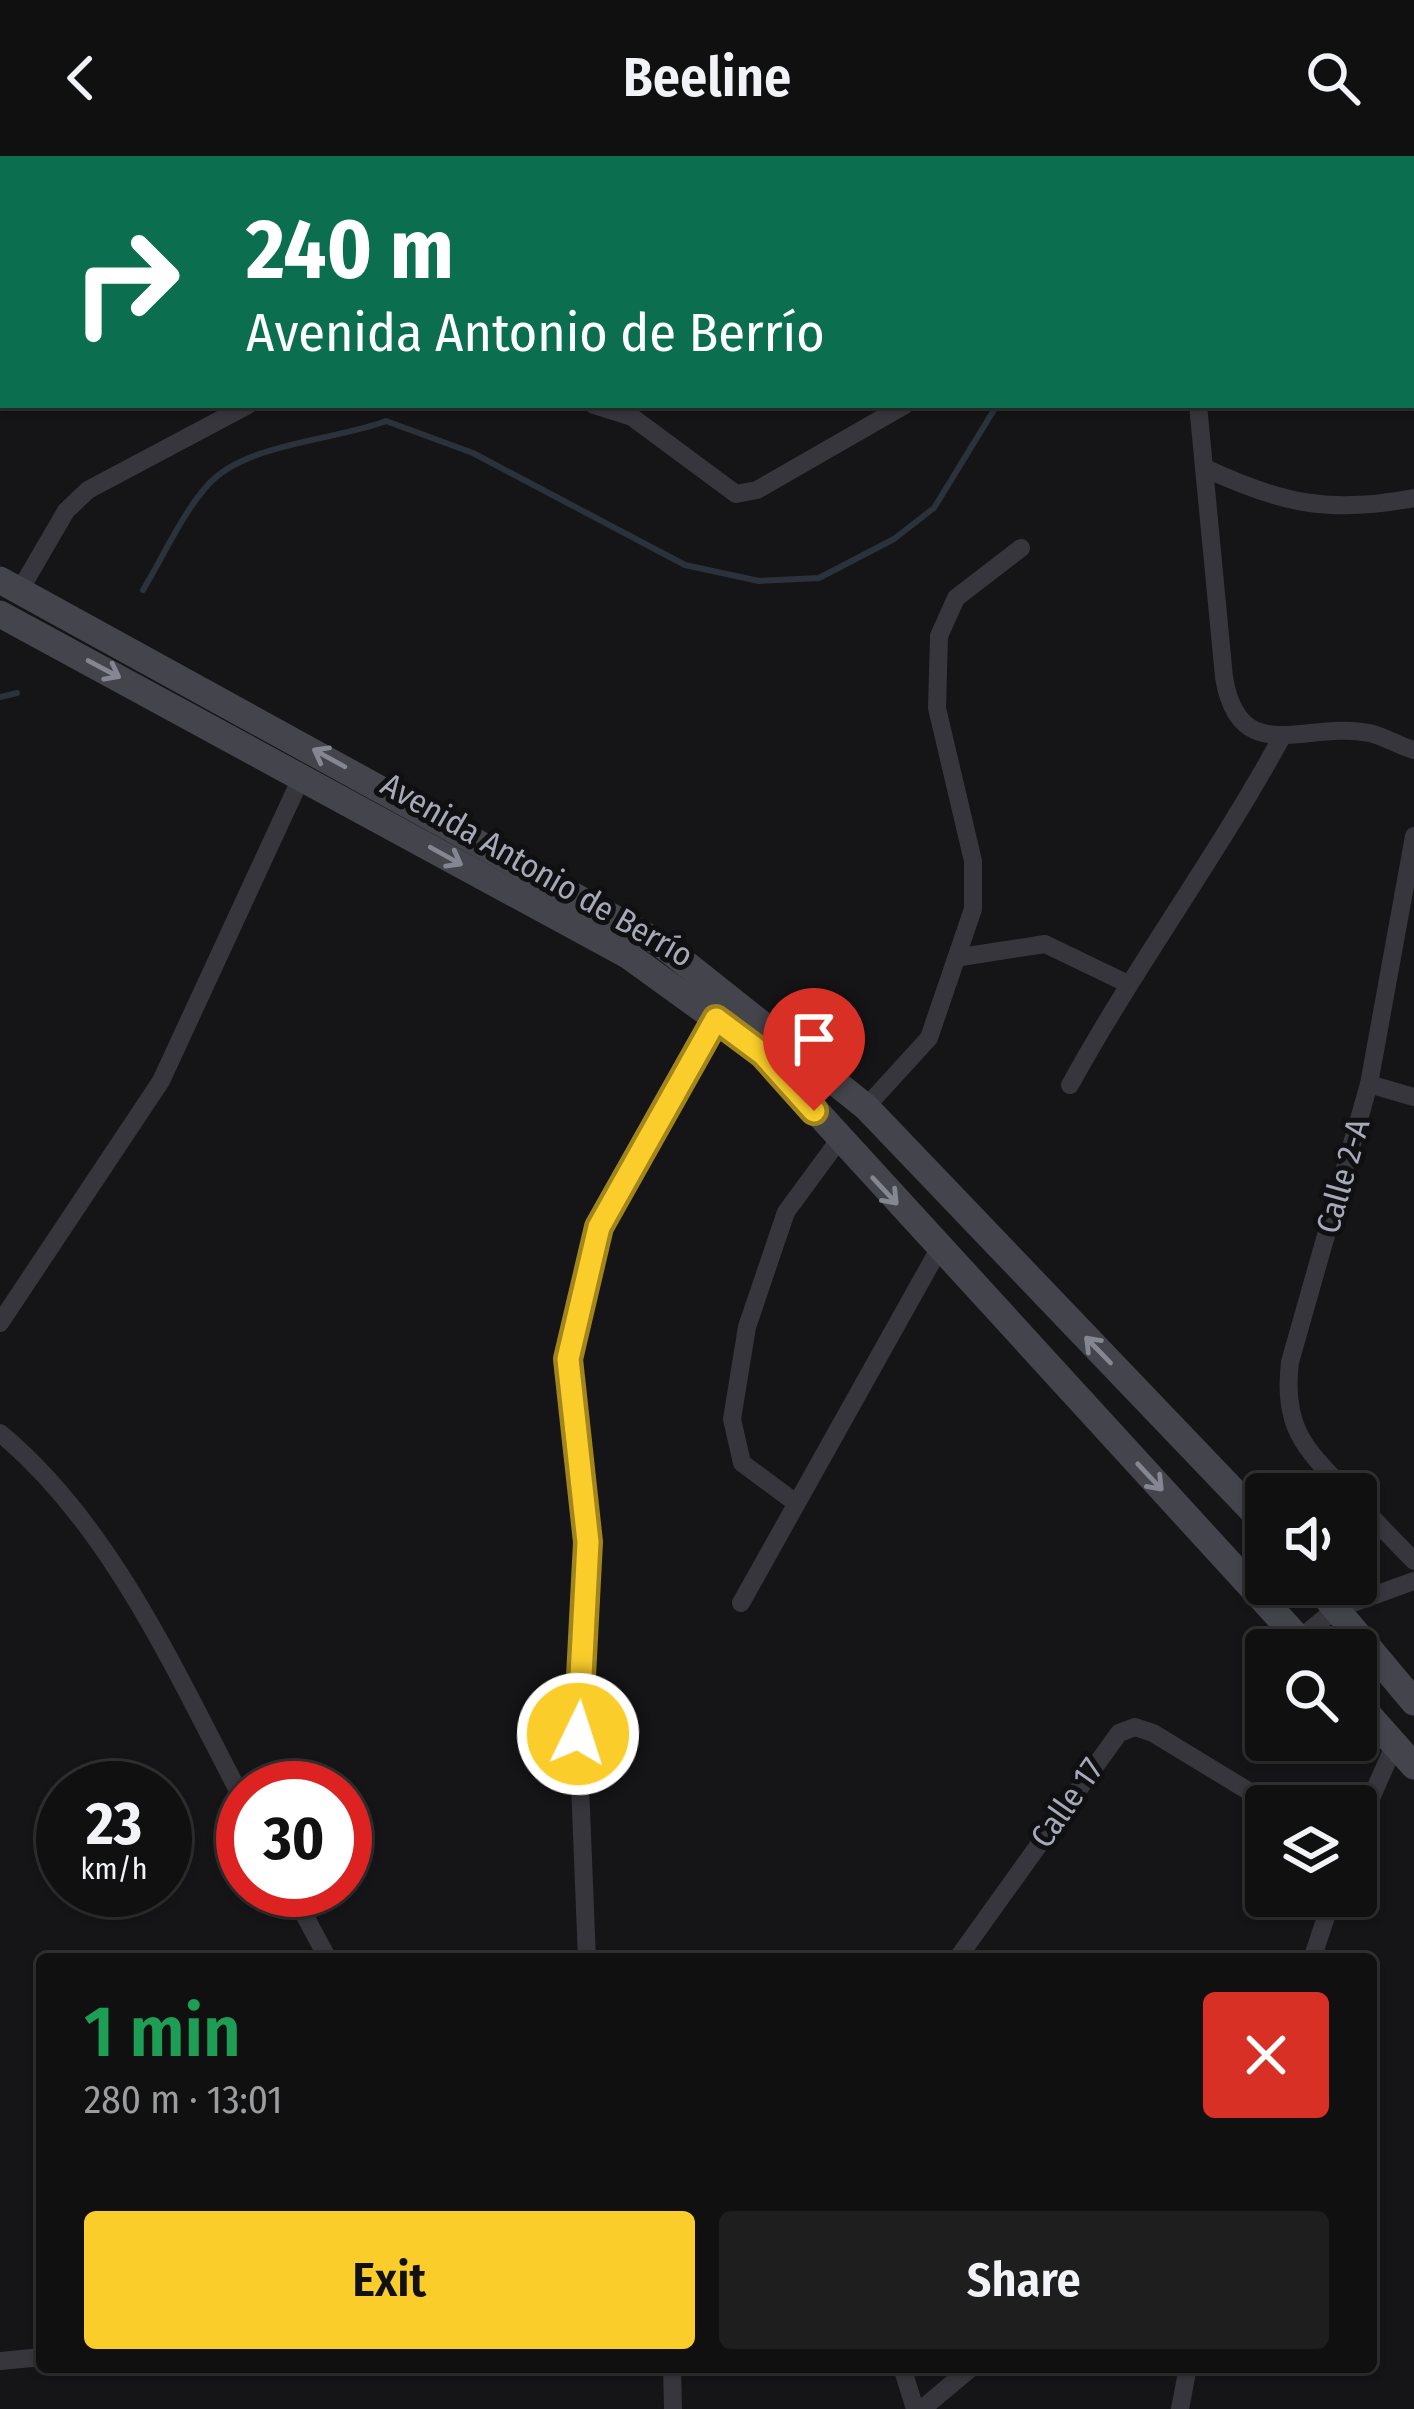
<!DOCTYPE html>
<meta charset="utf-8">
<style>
:root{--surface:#101011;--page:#1e1e1f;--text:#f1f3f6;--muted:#9c9d9f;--line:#303031;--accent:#facd2b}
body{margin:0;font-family:"Fira Sans Condensed",sans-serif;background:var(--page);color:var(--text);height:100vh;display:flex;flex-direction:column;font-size:45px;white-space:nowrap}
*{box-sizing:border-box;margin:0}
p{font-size:39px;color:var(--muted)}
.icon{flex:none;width:66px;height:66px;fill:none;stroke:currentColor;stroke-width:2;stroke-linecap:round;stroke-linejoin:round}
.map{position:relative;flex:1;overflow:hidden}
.sheet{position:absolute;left:36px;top:1797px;width:1341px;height:420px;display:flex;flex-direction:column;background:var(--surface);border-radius:12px;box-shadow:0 3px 9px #0004,0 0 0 3px var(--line)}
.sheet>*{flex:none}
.guide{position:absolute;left:0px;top:0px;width:1416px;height:252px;box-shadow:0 3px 9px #0004,0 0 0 3px var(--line);background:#0b6e4f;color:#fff;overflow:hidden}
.controls{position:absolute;left:1245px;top:1317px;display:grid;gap:24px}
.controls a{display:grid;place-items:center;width:132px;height:132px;border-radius:12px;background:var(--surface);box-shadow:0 3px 9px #0004,0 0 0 3px var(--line);font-size:60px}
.speed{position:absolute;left:36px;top:1605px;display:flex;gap:24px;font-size:60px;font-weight:700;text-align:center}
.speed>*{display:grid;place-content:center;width:156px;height:156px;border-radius:50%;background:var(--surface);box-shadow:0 3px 9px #0004,0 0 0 3px var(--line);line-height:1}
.speed small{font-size:30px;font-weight:400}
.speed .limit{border:18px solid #d22;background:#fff;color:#111}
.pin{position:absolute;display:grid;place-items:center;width:102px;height:102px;color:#fff;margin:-123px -51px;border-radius:50% 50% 50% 0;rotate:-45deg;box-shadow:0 0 12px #0007}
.pin .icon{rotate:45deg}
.me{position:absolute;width:132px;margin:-66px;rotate:4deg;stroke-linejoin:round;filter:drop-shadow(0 0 9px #0008)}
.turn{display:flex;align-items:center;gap:42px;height:252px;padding:0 48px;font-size:54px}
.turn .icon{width:156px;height:156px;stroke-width:2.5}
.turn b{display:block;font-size:84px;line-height:102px}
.round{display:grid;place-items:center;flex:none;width:126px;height:126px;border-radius:12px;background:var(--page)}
.summary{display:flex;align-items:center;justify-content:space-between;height:204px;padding:0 48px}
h1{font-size:72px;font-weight:600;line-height:90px;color:#1e9e55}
.primary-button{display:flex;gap:24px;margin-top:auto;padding:24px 48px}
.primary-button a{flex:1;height:138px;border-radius:12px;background:var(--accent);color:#111;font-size:48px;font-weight:600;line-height:138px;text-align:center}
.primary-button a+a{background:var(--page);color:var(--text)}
header{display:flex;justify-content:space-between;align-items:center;height:156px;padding:0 48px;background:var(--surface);font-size:54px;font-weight:600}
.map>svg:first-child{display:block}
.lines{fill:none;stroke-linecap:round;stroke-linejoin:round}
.stream{stroke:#2b323c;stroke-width:6}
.street{stroke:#36363c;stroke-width:18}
.secondary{stroke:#44454c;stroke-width:27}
.oneway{stroke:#848792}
.route-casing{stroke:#a2851c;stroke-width:30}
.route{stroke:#facd2b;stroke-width:21}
.labels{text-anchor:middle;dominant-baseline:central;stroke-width:10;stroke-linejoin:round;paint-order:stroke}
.street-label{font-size:33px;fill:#a6aab8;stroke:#101012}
</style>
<header><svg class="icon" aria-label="back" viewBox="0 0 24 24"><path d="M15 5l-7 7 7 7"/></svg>Beeline<svg class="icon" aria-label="search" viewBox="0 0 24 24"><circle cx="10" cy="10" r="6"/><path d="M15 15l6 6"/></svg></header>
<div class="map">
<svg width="1414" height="2253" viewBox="0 0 1414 2253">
<rect width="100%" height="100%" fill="#151517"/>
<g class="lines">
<g class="stream">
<polyline points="1100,3 1101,0"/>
<path d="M143,434C163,401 181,360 206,331C242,287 334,285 386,265L473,297L685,409L759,425L819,422L894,383L934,352L997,249"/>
<polyline points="0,541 17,537"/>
</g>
<g class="street">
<polyline points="744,0 746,3"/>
<polyline points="649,3 653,0"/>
<polyline points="778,3 779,0"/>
<polyline points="1283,3 1288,0"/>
<polyline points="594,249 632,261 736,338 757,334 905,249"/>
<path d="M1198,249L1224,521C1239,614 1306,564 1369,577C1384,580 1399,590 1414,594"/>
<path d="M1205,312C1282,348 1330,358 1414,342"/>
<polyline points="20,434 66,355 88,334 248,249"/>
<polyline points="961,801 1045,788 1126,827"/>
<polyline points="1369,928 1414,941"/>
<path d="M1070,929C1136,809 1217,700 1283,579"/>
<polyline points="866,951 929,882 973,753 973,705 937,552 939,480 956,442 1021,392"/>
<polyline points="0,1167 161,925 302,620"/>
<path d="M0,1277C112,1370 176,1517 243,1644"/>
<path d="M1349,1338C1305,1293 1282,1272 1290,1206L1369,928L1414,680"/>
<polyline points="1356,1345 1414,1405"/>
<polyline points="796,1347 742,1307 732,1263 747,1171 786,1056 839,984"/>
<polyline points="741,1447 939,1093"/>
<polyline points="1299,1483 1336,1453 1414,1425"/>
<polyline points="1356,1676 1395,1588"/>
<polyline points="291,1734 328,1803"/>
<polyline points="587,1803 578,1578 588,1386 568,1203 599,1071 716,863"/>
<polyline points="957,1803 1119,1577 1135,1571 1153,1577 1273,1650"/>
<polyline points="1312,1803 1333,1740"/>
<polyline points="0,2205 42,2201"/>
<polyline points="672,2211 673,2253"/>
<polyline points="902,2211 915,2253"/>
<polyline points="922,2253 972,2211"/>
<polyline points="1180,2253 1188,2211"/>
</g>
<g class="secondary">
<polyline points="0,424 661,788 866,951 1266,1369"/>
<polyline points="0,458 629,800 763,897 1309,1494"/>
<polyline points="1315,1428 1414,1546"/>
<polyline points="1356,1545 1414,1610"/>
</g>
</g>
<defs><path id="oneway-shaft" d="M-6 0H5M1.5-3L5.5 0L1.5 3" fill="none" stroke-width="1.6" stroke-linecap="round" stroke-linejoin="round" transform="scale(3)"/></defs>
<g class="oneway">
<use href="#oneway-shaft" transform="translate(104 513) rotate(28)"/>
<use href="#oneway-shaft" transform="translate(329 602) rotate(-151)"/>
<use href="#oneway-shaft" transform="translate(446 700) rotate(29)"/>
<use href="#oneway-shaft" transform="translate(885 1035) rotate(47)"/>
<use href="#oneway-shaft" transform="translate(1098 1194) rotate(-134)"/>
<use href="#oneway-shaft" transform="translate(1150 1321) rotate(47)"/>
</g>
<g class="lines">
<defs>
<polyline id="route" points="578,1578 588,1386 568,1203 599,1071 716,863 763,898 814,955"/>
</defs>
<use href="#route" class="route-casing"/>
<use href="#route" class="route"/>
</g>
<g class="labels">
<g class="street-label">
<text transform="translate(537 714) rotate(30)">Avenida Antonio de Berrío</text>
<text transform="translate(1343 1020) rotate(-74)">Calle 2-A</text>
<text transform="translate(1067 1647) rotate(-55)">Calle 17</text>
</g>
</g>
</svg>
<div class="controls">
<a><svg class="icon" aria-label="sound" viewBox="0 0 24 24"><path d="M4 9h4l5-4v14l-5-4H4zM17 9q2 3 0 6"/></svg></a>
<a><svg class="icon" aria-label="search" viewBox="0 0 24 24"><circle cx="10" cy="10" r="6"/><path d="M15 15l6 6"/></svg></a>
<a><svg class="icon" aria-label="layers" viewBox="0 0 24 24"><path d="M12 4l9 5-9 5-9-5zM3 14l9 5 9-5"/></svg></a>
</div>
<div class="speed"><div>23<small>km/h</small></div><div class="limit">30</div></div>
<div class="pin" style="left:814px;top:955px;background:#d93025"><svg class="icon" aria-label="arrive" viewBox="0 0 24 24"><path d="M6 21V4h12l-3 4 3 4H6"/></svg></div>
<svg class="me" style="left:578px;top:1578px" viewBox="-20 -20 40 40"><circle r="17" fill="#facd2b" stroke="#fff" stroke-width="3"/><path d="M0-11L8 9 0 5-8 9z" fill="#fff"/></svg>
<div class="guide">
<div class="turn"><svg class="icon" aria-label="right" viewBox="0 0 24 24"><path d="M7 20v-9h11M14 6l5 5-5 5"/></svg><div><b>240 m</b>Avenida Antonio de Berrío</div></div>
</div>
<section class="sheet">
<div class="summary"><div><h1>1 min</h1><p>280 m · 13:01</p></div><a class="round" style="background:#d93025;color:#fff"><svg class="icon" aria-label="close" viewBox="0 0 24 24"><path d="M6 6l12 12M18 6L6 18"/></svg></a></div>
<div class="primary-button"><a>Exit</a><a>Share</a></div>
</section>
</div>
